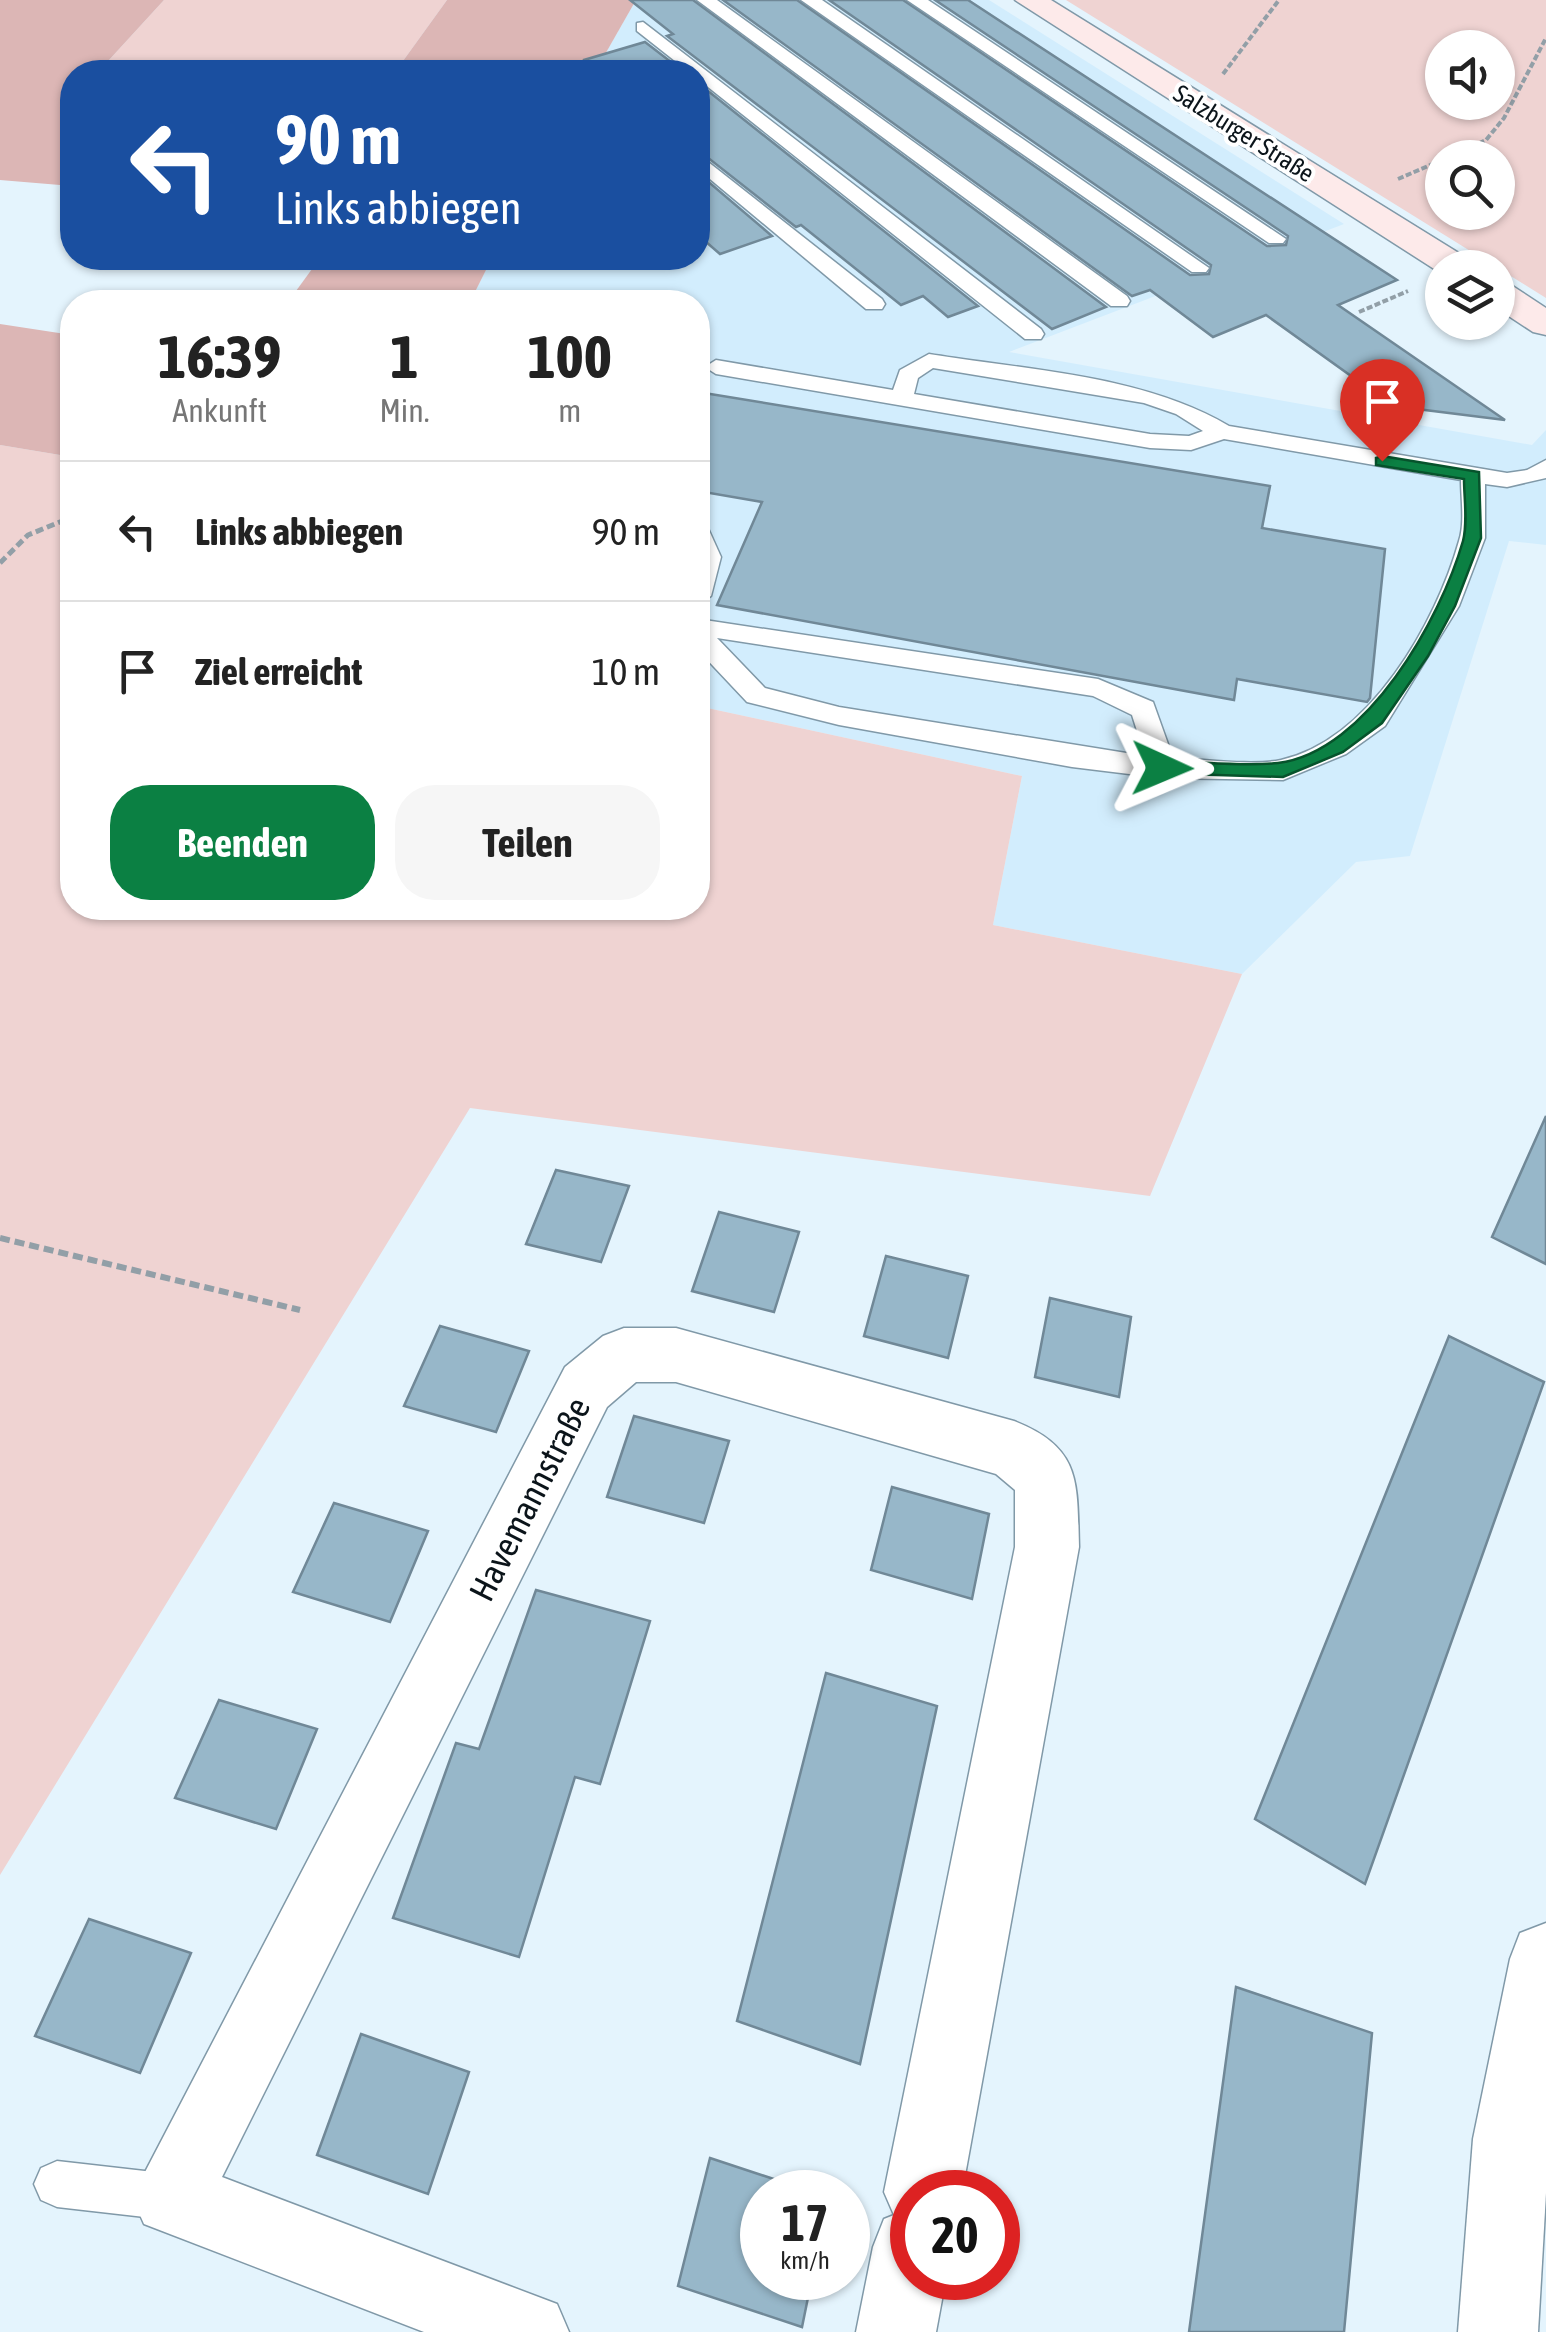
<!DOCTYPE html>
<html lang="de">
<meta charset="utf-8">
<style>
:root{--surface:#fff;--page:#f6f6f6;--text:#222;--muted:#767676;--line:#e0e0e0;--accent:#0b8043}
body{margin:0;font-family:"Asap Condensed",sans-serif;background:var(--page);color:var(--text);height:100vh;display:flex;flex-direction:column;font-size:38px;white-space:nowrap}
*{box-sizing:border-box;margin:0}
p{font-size:32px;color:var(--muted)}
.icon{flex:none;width:55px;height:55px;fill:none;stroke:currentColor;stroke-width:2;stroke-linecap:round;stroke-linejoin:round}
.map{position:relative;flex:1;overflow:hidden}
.panel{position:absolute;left:60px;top:290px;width:650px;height:630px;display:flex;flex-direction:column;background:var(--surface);border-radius:40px;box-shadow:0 2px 8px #0004}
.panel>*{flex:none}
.banner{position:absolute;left:60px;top:60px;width:650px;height:210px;border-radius:40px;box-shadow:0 2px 8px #0004;background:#1a4fa0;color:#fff;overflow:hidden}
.tools{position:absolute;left:1425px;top:30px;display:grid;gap:20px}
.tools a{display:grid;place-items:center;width:90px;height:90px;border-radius:50%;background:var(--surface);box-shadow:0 2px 8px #0004;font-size:50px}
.speed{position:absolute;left:740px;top:2170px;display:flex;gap:20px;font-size:50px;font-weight:700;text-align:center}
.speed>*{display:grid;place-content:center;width:130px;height:130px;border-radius:50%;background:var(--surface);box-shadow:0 2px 8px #0004;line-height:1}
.speed small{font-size:25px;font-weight:400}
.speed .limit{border:15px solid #d22;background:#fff;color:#111}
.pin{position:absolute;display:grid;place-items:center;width:85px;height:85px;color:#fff;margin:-102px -42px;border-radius:50% 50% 50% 0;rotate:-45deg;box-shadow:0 0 10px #0007}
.pin .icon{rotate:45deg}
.me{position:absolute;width:110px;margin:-55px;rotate:91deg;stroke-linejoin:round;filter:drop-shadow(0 0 8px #0008)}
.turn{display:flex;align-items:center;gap:35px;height:210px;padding:0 50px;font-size:45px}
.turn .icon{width:130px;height:130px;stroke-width:2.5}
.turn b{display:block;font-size:70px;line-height:85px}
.eta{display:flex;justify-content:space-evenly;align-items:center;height:170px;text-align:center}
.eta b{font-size:60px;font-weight:700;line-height:70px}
.button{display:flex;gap:20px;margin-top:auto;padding:20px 50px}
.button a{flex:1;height:115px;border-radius:40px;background:var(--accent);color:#fff;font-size:40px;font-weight:700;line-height:115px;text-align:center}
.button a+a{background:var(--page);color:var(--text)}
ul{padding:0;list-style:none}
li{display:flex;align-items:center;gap:30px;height:140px;padding:0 50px;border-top:2px solid var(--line)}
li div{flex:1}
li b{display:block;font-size:38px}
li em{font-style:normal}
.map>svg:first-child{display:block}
.built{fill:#d2edfd}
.green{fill:#efd3d2;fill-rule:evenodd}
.forest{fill:#dcb6b5}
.building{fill:#97b7c9;stroke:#708897;stroke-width:2.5}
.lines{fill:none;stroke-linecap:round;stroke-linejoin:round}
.lane-casing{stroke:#8099a8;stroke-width:3}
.street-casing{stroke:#8099a8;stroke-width:3}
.secondary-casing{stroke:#8099a8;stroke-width:3}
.path-far2{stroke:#929fa7;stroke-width:4;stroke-dasharray:6 2.5;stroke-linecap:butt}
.path-far1{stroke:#929fa7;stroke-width:5;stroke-dasharray:8 4;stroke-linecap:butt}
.path{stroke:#929fa7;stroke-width:6;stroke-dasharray:10 5;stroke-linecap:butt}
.lane{fill:#fff;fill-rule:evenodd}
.street{fill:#fff;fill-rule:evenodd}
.secondary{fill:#fdeaea;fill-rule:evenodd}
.route{fill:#0b8043;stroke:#07532c;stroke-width:2.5}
.labels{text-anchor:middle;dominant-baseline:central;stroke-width:8;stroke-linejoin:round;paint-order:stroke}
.far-street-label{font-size:25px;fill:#0b141a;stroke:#fff}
.near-street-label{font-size:35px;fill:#0b141a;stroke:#fff}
</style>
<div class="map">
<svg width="1546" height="2332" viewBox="0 0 1546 2332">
<rect width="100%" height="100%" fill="#e4f4fd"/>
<polygon class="built" points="636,0 989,0 1344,224 1009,352 1532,445 1546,430 1546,545 1509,541 1410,856 1356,862 1242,974 993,925 1022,776 698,706 698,302 470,302 492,258 698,258 698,72 595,72"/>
<g class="green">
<polygon points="164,0 447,0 395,72 98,72"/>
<path d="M1066,0H1546V298ZM1442,48H1498V102H1442ZM1442,158H1498V212H1442Z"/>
<polygon points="0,445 72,457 72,908 698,908 698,706 1022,776 993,925 1242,974 1150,1196 470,1108 0,1875"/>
</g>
<g class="forest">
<polygon points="0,0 164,0 98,72 72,72 72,186 0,180"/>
<polygon points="447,0 636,0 595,72 395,72"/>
<polygon points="320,258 492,258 470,302 288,302"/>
<polygon points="0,324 72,335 72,457 0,445"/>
</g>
<g class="building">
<polygon points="630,0 693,0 1106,307 1052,329 667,36 673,34"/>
<polygon points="723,0 797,0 1190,275 1209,274 1211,265 829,0 903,0 1267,246 1286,245 1288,236 935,0 968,0 1397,280 1338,305 1505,420 1393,406 1266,315 1213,337 1150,290 1132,296"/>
<polygon points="645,42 684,72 586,72 584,60"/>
<polygon points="698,83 978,306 948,317 923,296 901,305 801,225 796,227 698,150"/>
<polygon points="698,173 772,236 720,254 698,235"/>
<polygon points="698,392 1270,486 1262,528 1385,549 1370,698 1367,702 1237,679 1234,700 717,605 762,502 698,491"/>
<polygon points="1546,1116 1546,1264 1492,1237"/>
<polygon points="556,1170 629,1186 601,1262 526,1244"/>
<polygon points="719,1212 799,1232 774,1312 692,1291"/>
<polygon points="886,1256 968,1276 948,1358 864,1336"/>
<polygon points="1050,1298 1131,1317 1119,1397 1035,1377"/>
<polygon points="440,1326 529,1351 496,1432 404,1406"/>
<polygon points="1449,1336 1544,1382 1365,1884 1255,1819"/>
<polygon points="634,1416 729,1441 704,1523 607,1497"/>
<polygon points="892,1487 989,1514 972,1599 871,1570"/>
<polygon points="334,1503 428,1531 390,1622 293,1592"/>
<polygon points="536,1590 650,1621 600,1784 575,1777 519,1957 393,1918 456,1743 479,1749"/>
<polygon points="826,1673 937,1706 860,2064 737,2021"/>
<polygon points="219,1700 317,1729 276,1829 175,1798"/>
<polygon points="89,1919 191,1953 140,2073 35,2036"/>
<polygon points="1236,1987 1372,2033 1344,2332 1189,2332"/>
<polygon points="361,2034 469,2072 428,2194 317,2155"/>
<polygon points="710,2158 813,2192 762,2192 762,2278 812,2278 802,2327 678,2286"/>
</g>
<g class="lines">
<defs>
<g id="lane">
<polygon points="697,0 717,0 1127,296 1130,301 1127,306 1111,306"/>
<polygon points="801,0 822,0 1209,268 1206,272 1192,272"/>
<polygon points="907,0 928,0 1286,239 1283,243 1269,243"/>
<polygon points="643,22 1041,329 1044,334 1041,339 1025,339 698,79 698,72 689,72 637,31 637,23"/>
<polygon points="698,154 882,299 885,304 882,309 866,309 698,169"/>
<path d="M929,354C1027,370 1143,375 1229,426L1507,473L1527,470L1546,460V478L1507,487L1485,484V538L1459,606L1385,726L1346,754L1283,780L1162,778L1072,767L839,725L747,702L698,650V619L1098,679L1153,702L1173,758C1204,759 1252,766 1281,760C1370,740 1436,623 1459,541C1465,523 1461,499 1461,480L1224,439L1191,450L1150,448L716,374L705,367L716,360L893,390L900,370ZM933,368L1144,403L1176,414L1203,431L1189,436L1150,434L914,394L918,378ZM717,638L1093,696L1132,715L1145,756L839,707L765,688Z"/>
<polygon points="698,524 707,526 721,557 711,596 698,604"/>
<polygon points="57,2161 171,2174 187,2181 194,2197 187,2213 171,2220 57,2207 41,2200 34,2184 41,2168"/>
</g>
<g id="street">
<path d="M624,1328H676L1014,1421C1082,1448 1077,1482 1079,1547L962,2192H912V2278H946L936,2332H856L873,2247L884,2219L894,2215L884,2192L1015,1547V1490L996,1474L676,1382H636L607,1407L222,2177L557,2304L569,2332H424L144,2224L132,2197L565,1367L603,1336Z"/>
<polygon points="1546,1923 1546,2193 1538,2332 1458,2332 1473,2139 1510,1959 1520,1933"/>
</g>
<g id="secondary">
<polygon points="1015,0 1051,0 1470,260 1474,268 1442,268 1442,274"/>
<polygon points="1498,282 1511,285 1546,308 1546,335 1533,332 1498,309"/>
</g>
</defs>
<use href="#lane" class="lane-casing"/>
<use href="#street" class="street-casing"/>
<use href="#secondary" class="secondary-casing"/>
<g class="path-far2">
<polyline points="1223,74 1279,0"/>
<polyline points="1448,158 1486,140 1504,118 1546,38"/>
<polyline points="1398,179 1442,160"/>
<polyline points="1359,312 1408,291"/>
</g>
<polyline class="path-far1" points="0,563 28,535 72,517"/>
<polyline class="path" points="0,1238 300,1310"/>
<use href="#lane" class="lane"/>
<use href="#street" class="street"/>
<use href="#secondary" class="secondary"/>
</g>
<path class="route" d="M1382,456L1479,472L1481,538L1455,606L1428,656L1382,723L1343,752L1283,777L1155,773L1153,768L1162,761C1200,761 1241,767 1278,763C1367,752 1441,618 1463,541C1468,522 1464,498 1464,479L1376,465V458Z"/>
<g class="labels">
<g class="far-street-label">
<text transform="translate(1244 133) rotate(32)">Salzburger Straße</text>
</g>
<g class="near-street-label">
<text transform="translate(529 1499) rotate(-63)">Havemannstraße</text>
</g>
</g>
</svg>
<div class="tools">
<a><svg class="icon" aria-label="sound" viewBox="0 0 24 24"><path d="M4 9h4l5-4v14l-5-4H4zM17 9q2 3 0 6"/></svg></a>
<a><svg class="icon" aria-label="search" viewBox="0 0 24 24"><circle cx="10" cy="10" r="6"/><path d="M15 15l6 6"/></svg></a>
<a><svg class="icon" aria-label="layers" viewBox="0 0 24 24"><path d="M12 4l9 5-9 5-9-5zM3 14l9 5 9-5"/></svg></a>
</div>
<div class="speed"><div>17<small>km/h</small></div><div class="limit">20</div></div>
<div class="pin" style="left:1382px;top:461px;background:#d93025"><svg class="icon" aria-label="arrive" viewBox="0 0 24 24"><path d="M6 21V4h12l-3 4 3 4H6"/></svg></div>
<svg class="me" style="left:1162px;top:768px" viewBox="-20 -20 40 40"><path d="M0-17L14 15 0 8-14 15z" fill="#0b8043" stroke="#fff" stroke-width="4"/></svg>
<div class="banner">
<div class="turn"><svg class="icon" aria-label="left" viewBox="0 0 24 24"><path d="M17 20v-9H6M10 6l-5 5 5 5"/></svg><div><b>90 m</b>Links abbiegen</div></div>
</div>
<section class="panel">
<div class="eta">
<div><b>16:39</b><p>Ankunft</p></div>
<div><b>1</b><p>Min.</p></div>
<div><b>100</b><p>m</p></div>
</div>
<ul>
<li><svg class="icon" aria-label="left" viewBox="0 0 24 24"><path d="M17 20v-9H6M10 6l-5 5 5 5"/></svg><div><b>Links abbiegen</b></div><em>90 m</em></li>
<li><svg class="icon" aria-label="arrive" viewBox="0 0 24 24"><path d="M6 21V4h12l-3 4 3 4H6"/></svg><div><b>Ziel erreicht</b></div><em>10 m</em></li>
</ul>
<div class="button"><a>Beenden</a><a>Teilen</a></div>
</section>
</div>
